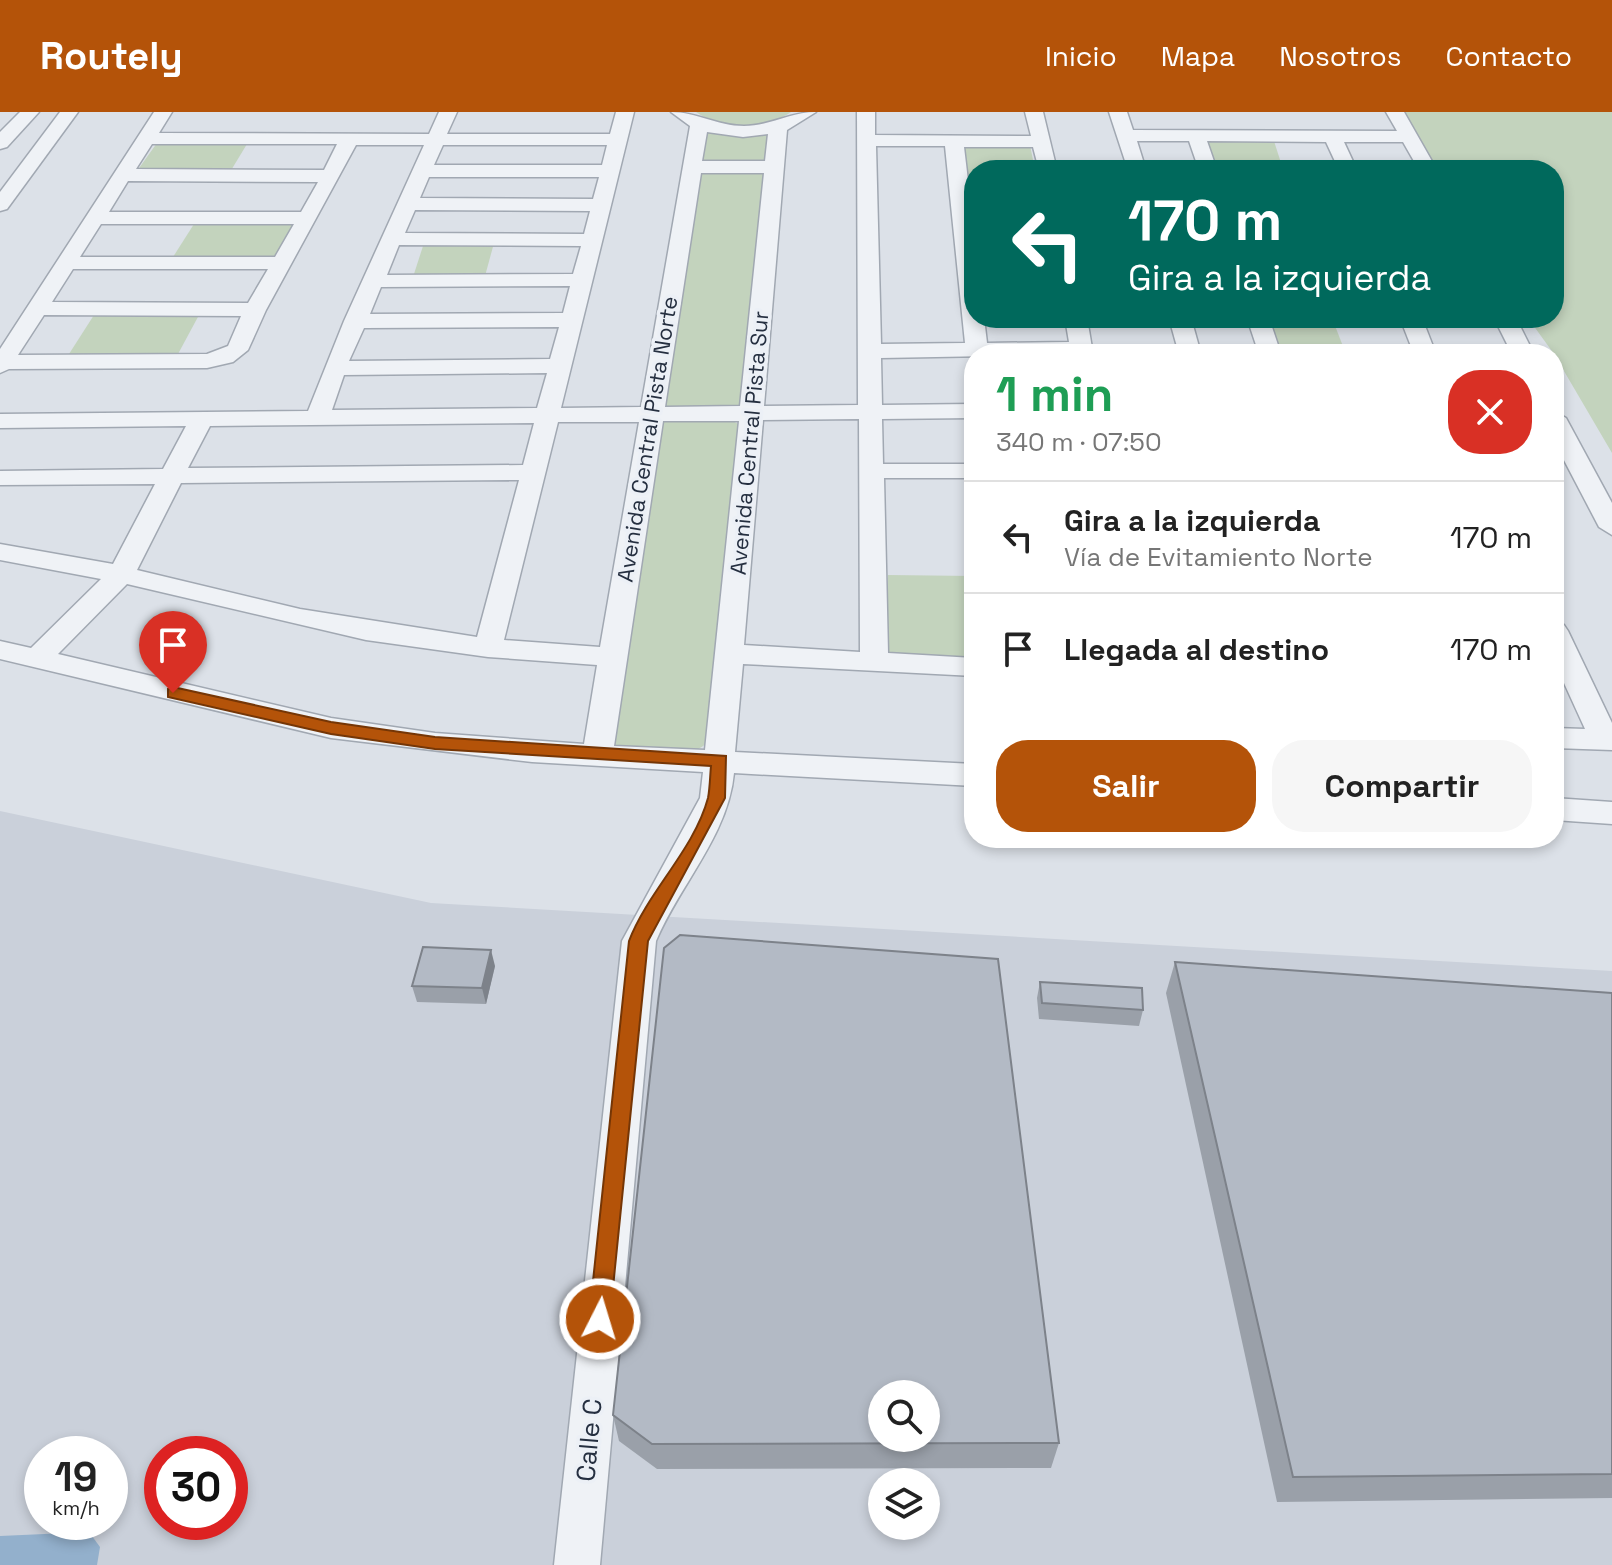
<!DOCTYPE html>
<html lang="es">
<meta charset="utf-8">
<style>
:root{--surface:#fff;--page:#f6f6f6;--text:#222;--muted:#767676;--line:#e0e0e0;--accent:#b45309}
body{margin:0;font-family:"Space Grotesk",sans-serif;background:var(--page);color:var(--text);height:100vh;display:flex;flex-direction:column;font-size:30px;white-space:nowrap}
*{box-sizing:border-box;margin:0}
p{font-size:26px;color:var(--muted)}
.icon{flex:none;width:44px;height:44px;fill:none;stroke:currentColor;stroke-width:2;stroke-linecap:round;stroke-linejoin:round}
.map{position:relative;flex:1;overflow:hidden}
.panel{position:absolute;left:964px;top:232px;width:600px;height:504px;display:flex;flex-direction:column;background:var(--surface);border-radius:32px;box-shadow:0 4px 12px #0003}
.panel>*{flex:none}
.hud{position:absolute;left:964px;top:48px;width:600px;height:168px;border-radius:32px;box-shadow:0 4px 12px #0003;background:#00695c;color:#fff;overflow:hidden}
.fabs{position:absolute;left:868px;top:1268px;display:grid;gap:16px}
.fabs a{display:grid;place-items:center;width:72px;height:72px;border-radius:50%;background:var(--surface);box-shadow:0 4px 12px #0003;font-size:40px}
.speed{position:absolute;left:24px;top:1324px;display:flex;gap:16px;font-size:40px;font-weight:700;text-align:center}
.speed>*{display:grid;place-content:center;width:104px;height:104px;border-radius:50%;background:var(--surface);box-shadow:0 4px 12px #0003;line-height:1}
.speed small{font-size:20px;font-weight:400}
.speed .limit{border:12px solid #d22;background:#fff;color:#111}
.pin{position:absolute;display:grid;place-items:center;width:68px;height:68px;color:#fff;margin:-82px -34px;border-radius:50% 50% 50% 0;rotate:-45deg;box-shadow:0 0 8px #0007}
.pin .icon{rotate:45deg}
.me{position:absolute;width:88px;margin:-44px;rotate:5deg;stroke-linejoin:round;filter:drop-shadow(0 0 6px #0008)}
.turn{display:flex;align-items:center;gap:28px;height:168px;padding:0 32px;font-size:36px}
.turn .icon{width:104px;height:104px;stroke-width:2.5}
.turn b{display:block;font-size:56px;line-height:68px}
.round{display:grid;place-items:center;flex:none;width:84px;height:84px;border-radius:32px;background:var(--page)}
.head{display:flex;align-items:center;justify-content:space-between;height:136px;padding:0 32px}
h1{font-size:48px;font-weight:600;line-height:60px;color:#1e9e55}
.cta{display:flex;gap:16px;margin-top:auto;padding:16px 32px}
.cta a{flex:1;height:92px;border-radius:32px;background:var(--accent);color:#fff;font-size:32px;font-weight:600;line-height:92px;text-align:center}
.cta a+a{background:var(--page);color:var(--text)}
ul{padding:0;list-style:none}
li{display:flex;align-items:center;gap:24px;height:112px;padding:0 32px;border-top:2px solid var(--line)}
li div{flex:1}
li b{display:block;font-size:30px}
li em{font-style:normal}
header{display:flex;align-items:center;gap:48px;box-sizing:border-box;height:112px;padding:0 40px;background:var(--accent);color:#fff}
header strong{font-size:38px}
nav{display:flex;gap:44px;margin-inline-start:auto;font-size:28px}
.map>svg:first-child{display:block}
.built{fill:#cad0da;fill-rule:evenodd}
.green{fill:#c3d3bd}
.water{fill:#93b0cc}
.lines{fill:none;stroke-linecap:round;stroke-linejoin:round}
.minor-casing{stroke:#a1a8b2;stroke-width:3}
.minor{fill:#eff2f6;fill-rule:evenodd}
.wall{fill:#9aa0a9}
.shaded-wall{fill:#7d828a}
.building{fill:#b3bac5;stroke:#7d828a;stroke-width:2;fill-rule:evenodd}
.route{fill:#b45309;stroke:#753606;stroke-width:2}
.labels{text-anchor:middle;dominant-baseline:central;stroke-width:7;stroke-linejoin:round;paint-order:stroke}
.far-street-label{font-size:22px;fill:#252f40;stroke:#ecf0f6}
.street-label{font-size:26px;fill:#252f40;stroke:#ecf0f6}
</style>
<header>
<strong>Routely</strong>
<nav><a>Inicio</a><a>Mapa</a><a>Nosotros</a><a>Contacto</a></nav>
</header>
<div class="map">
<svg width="1612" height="1453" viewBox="0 0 1612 1453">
<rect width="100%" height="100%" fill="#dce1e8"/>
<path class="built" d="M0,699L431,791L1612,859V1453H0ZM882,1282H926V1326H882ZM42,1342H110V1410H42ZM162,1342H230V1410H162ZM882,1370H926V1414H882Z"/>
<g class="green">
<path d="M696,0H791C767,17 720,18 696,0Z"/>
<polygon points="1401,0 1612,0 1612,341 1554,242 1528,206 1554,206 1554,58 1437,58"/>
<polygon points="707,17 770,18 769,47 762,51 709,52 700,47"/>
<polygon points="1200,25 1273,26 1282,54 1209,52"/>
<polygon points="157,31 247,32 230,60 137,59"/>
<polygon points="959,32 1030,33 1035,58 974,58 974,64 964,64"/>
<polygon points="703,58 765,62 745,291 738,295 667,297 663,293 695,65"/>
<polygon points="194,112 296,112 274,145 173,145"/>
<polygon points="424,131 494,131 485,164 413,165"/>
<polygon points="94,203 199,203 178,242 69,242"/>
<polygon points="1263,206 1332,206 1346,242 1275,242"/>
<path d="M727,306L742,314L711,627C691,651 651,641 622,640L608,626L661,310Z"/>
<polygon points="888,463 974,464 974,549 892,546 884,540"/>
</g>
<polygon class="water" points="89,1420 100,1435 97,1453 0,1453 0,1424"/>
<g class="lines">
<defs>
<g id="minor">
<polygon points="20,0 39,0 7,35 0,37 0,20"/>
<polygon points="60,0 78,0 7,97 0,99 0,80"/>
<path d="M154,0H172L159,21L429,22L439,0H457L447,22H610L616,0H634L561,296L641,295L690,14L671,0C697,0 717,14 744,14C770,14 790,0 816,0L787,18L764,294L858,293L857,0H875V23L1031,24L1025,0H1043L1057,58H1039L1033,35H964L974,119V206H984L987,231L1069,230L1065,206H1087L1093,242L881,246L882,293L974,292V306L882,307L883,352H974V366H884L888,541L974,546V564L743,552L735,640L974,652V674L734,661C728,724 680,772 656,829L600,1453H554L622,829L700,686L703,660L532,650L331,626L0,547V529L31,536L101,467L0,448V432L113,452L155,372L0,373V359L163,357L186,314L0,316V302L308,299L344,209L424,33H356L266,198L248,238L233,250L207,256L9,257L0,261V237ZM707,20L743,25L768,22L765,49H702ZM152,32H337L324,58L136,57ZM443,33H607L602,53H434ZM876,34H945L965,231L881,232ZM701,61H764L740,294L665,295ZM429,65H599L593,87L420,86ZM128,69L318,70L301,100H109ZM415,98L590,99L584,122L405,121ZM101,112H294L275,145H80ZM399,133L581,134L573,162L387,163ZM73,157H268L248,191L52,190ZM570,174L563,201L370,202L381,175ZM44,203L241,204L228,234L207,242L18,243ZM559,215L550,247L349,249L364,216ZM547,261L537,296L332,298L344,263ZM859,307L860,540L744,533L763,308ZM663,309H739L705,638L614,634ZM558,310H639L600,535L504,528ZM534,311L523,353L188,356L210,314ZM519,368L477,525L300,497L137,458L181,371ZM127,472L366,528L488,545L597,553L584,632L435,621L331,606L58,542Z"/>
<polygon points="1109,0 1127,0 1133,18 1397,19 1386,0 1404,0 1437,58 1419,58 1403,30 1344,30 1357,58 1339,58 1326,30 1207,29 1217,58 1199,58 1189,29 1137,29 1146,58 1128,58"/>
<polygon points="1169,206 1191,206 1201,242 1179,242"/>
<polygon points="1247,206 1269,206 1281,242 1259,242"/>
<polygon points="1400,206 1422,206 1436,242 1414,242"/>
<polygon points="1494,206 1516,206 1534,242 1512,242"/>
<polygon points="1554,299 1566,306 1612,391 1612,423 1599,415 1554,329"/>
<polygon points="1554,510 1564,513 1568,519 1612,611 1612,638 1554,636 1554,616 1585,617 1554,549"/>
<polygon points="1554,686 1612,690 1612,712 1554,708"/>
</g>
</defs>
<use href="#minor" class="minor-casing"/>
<use href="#minor" class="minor"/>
</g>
<g class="wall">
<polygon points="1175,850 1612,881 1612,1386 1277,1390 1166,881"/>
<polygon points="495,854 486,892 417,890 412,874"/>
<polygon points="1040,870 1143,898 1139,914 1039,907 1037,886"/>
<polygon points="613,1303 1059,1331 1051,1356 657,1357 619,1329"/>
</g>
<polygon class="shaded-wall" points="491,838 495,854 486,892 482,876"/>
<g class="building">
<path d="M680,823L998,847L1059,1331L652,1332L613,1303L664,836ZM882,1282H926V1326H882Z"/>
<polygon points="423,835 491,838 482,876 412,874"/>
<polygon points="1175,850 1612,881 1612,1362 1293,1365"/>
<polygon points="1040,870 1142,876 1143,898 1042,891"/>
</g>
<path class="route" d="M173,575L331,610L435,625L726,644L725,686L648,829L609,1215L600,1218L592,1215L589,1207L629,829C648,779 694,738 708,686C710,676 710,664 711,654L435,637L331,622L168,585V577Z"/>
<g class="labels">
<g class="far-street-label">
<text transform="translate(647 327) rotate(-81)">Avenida Central Pista Norte</text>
<text transform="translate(749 331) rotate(-85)">Avenida Central Pista Sur</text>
</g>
<g class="street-label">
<text transform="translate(589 1328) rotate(-85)">Calle C</text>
</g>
</g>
</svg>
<div class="fabs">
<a><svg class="icon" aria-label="search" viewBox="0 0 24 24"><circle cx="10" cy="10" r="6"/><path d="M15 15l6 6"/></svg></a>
<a><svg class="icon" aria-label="layers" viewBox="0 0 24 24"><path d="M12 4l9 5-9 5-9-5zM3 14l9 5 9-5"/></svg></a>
</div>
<div class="speed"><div>19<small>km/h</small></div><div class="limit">30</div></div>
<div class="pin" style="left:173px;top:581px;background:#d93025"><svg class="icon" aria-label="arrive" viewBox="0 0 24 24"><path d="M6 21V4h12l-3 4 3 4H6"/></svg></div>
<svg class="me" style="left:600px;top:1207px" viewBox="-20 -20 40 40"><circle r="17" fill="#b45309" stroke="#fff" stroke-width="3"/><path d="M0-11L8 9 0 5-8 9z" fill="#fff"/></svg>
<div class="hud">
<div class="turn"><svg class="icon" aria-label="left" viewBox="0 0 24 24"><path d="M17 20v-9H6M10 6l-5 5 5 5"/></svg><div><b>170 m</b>Gira a la izquierda</div></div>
</div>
<section class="panel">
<div class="head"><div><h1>1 min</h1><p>340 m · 07:50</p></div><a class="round" style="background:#d93025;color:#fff"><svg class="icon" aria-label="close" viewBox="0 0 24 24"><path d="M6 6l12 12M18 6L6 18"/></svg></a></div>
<ul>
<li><svg class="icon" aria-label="left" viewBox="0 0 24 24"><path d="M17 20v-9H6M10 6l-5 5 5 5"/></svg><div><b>Gira a la izquierda</b><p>Vía de Evitamiento Norte</p></div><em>170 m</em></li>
<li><svg class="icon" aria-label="arrive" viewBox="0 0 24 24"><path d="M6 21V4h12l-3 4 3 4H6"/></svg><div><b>Llegada al destino</b></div><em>170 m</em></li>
</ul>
<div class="cta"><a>Salir</a><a>Compartir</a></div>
</section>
</div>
